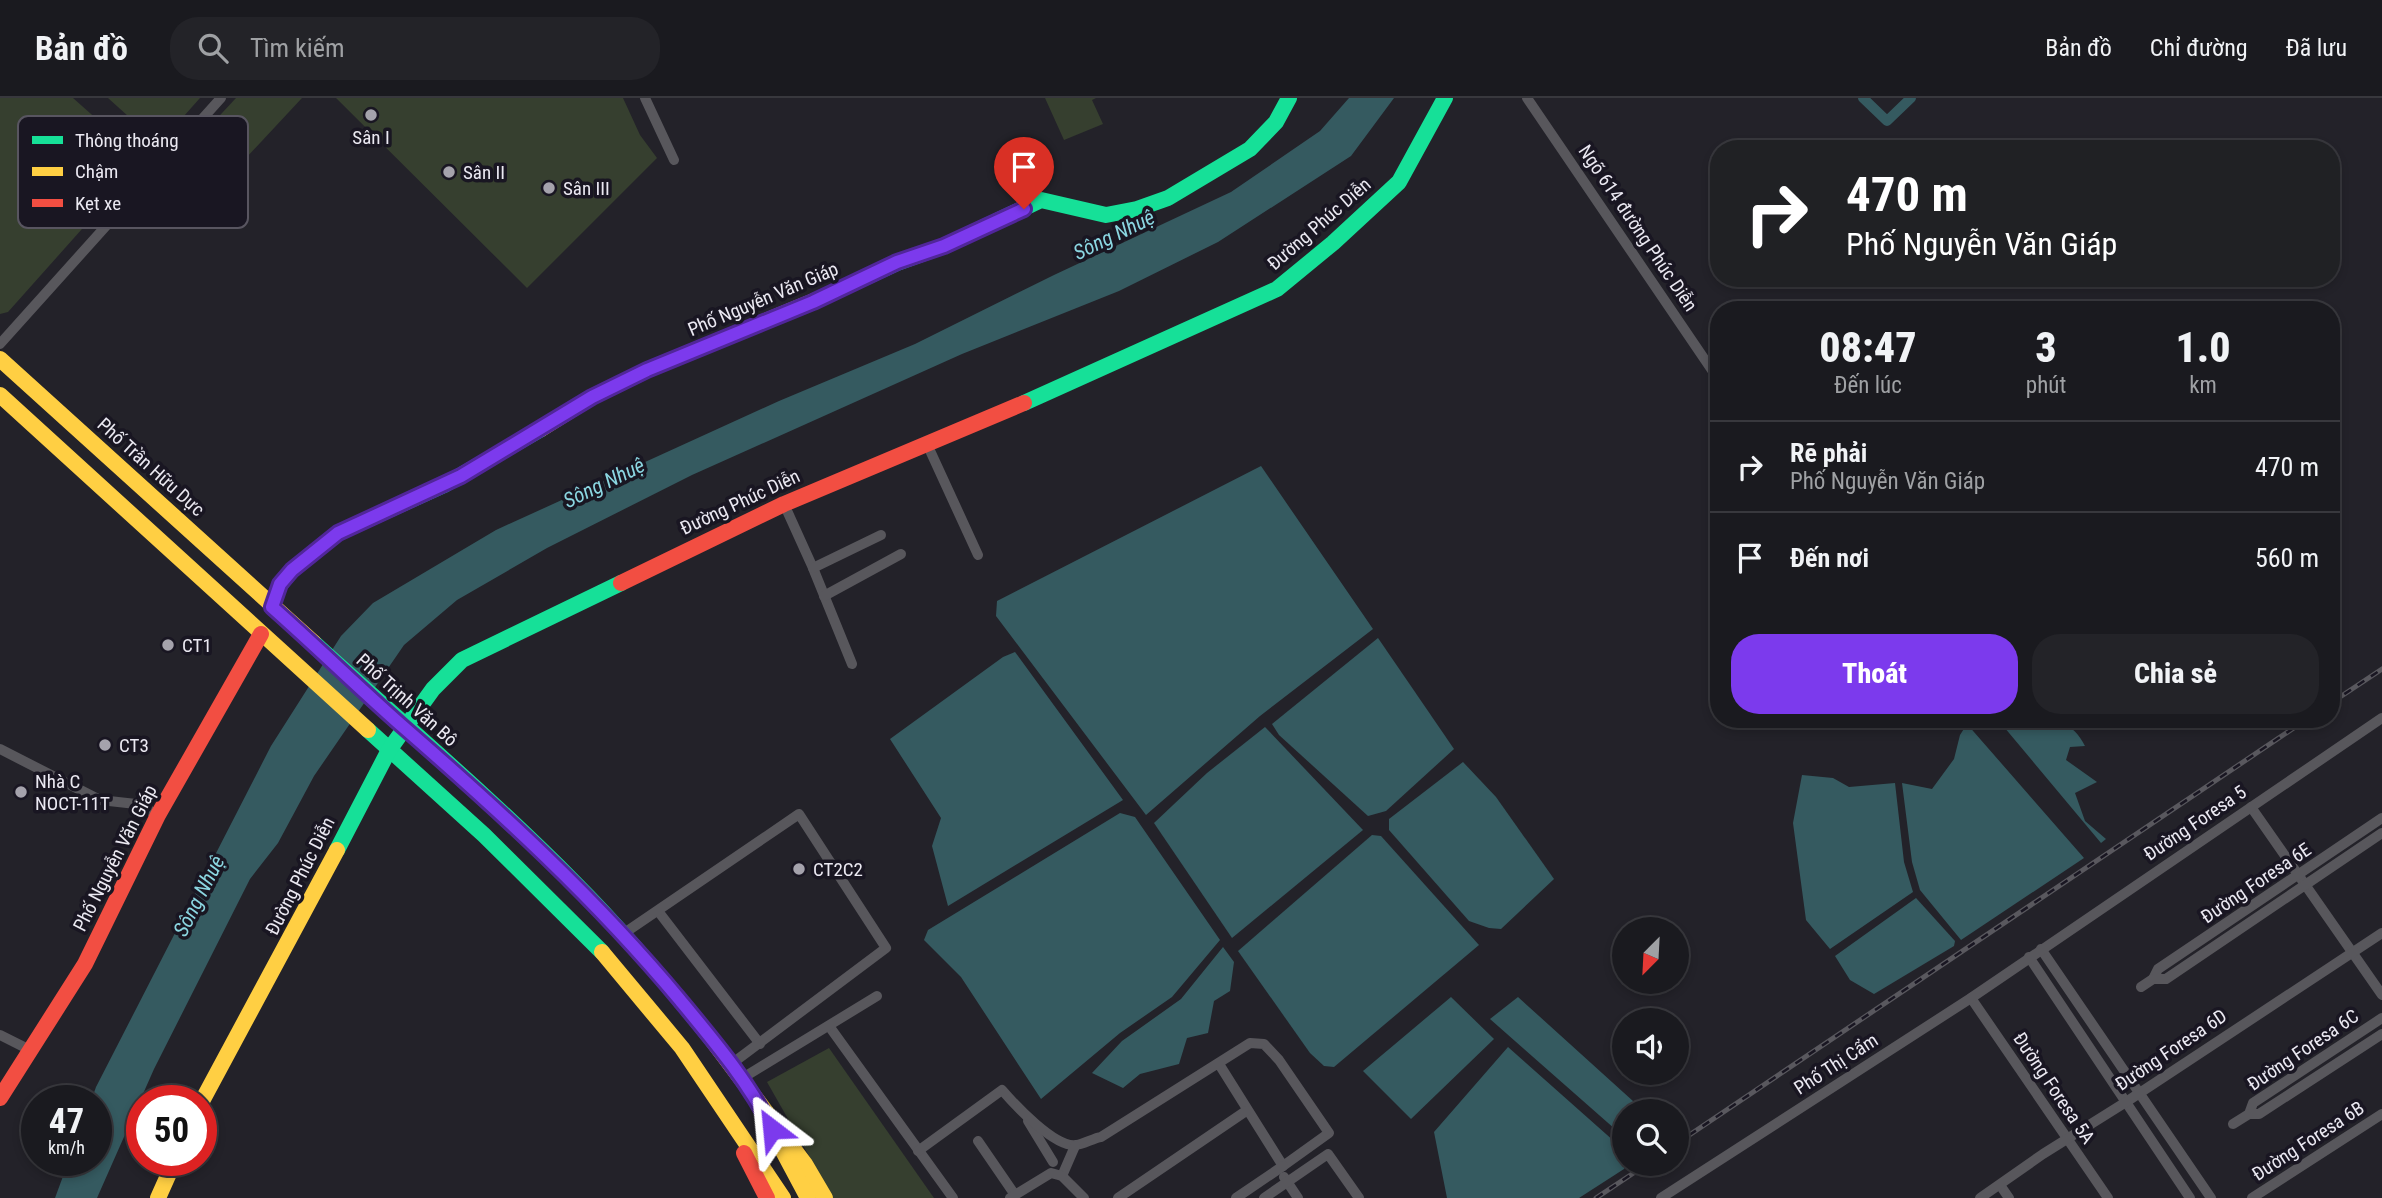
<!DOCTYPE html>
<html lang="vi">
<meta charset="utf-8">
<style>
:root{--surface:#1a1a1f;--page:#232328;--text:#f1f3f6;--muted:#9fa1a4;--line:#38383d;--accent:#7c3aed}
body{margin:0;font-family:"Roboto Condensed",sans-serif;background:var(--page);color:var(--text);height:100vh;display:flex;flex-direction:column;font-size:26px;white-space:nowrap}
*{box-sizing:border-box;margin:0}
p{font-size:23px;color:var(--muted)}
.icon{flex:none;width:38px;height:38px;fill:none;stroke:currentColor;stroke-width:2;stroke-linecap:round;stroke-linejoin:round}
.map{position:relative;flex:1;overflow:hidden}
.details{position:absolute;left:1710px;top:203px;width:630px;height:427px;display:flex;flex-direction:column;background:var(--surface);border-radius:28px;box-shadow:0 4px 10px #0003,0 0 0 2px var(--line)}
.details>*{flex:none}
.guide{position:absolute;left:1710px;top:42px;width:630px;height:147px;border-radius:28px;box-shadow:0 4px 10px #0003,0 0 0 2px var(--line);background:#202124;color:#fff;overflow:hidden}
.needle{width:46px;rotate:204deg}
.controls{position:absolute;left:1612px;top:819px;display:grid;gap:14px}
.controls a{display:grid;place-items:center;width:77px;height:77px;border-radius:50%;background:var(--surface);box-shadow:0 4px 10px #0003,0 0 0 2px var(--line);font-size:35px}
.speed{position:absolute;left:21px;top:987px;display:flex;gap:14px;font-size:35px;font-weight:700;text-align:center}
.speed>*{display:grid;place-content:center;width:91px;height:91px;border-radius:50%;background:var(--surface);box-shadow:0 4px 10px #0003,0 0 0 2px var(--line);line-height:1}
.speed small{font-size:18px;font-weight:400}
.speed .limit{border:10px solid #d22;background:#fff;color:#111}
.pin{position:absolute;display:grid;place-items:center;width:60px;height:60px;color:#fff;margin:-72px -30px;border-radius:50% 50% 50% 0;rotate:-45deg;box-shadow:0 0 7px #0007}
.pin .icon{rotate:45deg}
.me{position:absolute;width:77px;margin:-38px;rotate:331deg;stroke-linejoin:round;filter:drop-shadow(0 0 5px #0008)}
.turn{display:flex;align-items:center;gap:24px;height:147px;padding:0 21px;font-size:32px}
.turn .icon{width:91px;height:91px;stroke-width:2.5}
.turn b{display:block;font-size:49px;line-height:60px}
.eta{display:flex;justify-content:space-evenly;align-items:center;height:119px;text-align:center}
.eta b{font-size:42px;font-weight:800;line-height:49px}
.button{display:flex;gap:14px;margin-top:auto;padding:14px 21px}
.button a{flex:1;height:80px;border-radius:28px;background:var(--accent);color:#fff;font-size:28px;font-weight:800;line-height:80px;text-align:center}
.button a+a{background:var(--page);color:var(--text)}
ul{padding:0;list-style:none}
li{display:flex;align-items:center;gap:21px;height:91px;padding:0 21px;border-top:2px solid var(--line)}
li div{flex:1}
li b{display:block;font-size:26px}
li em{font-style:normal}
header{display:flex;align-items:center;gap:42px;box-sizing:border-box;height:98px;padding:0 35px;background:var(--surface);border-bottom:2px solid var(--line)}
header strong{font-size:33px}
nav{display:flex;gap:38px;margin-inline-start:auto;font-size:24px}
.search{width:490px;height:63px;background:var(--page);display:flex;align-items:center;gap:18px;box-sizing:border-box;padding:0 24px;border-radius:28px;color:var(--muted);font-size:26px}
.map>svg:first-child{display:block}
.green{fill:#363f2f}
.water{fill:#355a60}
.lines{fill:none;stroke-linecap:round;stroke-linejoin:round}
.canal{stroke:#355a60;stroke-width:10}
.street{stroke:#58575c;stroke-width:10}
.fast{stroke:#16e098;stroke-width:16}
.slow{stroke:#ffcf43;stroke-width:16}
.jam{stroke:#f24e42;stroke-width:16}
.rail-casing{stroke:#59585e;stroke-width:5}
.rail{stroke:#191622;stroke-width:2.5;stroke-dasharray:8;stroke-linecap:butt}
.route-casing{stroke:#51269a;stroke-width:18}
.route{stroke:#7c3aed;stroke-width:12}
.poi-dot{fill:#a5a3ac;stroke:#191622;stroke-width:2.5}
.labels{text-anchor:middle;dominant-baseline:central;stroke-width:7;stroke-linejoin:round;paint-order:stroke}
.poi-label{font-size:19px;fill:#ebe9f2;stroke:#191622;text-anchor:start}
.street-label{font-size:19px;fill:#ebe9f2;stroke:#191622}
.water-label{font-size:21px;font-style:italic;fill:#8bd6e1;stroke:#191622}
.key{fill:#191622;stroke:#585560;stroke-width:2}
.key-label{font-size:19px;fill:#ebe9f2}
</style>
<header>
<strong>Bản đồ</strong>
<div class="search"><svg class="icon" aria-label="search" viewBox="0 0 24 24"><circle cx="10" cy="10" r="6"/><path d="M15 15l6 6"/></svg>Tìm kiếm</div>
<nav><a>Bản đồ</a><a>Chỉ đường</a><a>Đã lưu</a></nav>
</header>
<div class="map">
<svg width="2382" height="1100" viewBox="0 0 2382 1100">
<rect width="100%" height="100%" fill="#232229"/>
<g class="green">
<polygon points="0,0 73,0 136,56 139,67 8,214 0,216"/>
<polygon points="108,0 200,0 159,46"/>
<polygon points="236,0 302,0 217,91 182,58"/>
<polygon points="336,0 623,0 640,37 657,60 527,190"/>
<polygon points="1045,0 1096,0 1092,2 1103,26 1064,42"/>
<polygon points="829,950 934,1100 833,1100 767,984"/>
</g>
<g class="water">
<polygon points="1349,0 1394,0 1351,58 1218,144 1119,193 962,256 692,377 547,450 457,502 404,547 314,678 278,745 250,781 154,971 97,1100 55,1100 69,1062 96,1062 96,1003 91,1003 96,989 271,648 341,538 373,505 496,432 779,303 915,246 1054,177 1231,94 1320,33"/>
<polygon points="1261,368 1373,531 1260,618 1146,717 996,518 997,503"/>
<polygon points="1378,540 1454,651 1386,713 1368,718 1279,637 1272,626"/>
<polygon points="1015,554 1123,702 948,808 932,748 941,720 890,641 1003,559"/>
<path d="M2003,621C2036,621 2068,613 2085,648L2070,649L2066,662L2097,684L2075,695L2085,723L2106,741L2101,745L1999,623Z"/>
<polygon points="1967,626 2084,760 1961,842 1920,792 1912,764 1902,685 1932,691 1954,661 1960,637"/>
<polygon points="1265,629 1363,732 1232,840 1154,725 1207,675"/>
<polygon points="1463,664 1496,699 1554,781 1501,831 1489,830 1469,823 1389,732 1389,721"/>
<polygon points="1802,677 1833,680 1849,689 1895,685 1904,764 1913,794 1830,851 1806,822 1793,725"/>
<polygon points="1120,715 1135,719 1220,842 1172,899 1120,935 1041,1001 961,879 924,842 928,832"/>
<polygon points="1372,737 1381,738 1479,847 1334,969 1324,968 1310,955 1238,853"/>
<polygon points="1916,800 1955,843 1954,848 1874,896 1850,882 1835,858"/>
<polygon points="1223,849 1234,864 1230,893 1214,903 1208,935 1187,940 1179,966 1140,976 1123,990 1092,975 1122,943 1181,901"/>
<polygon points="1451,899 1494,941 1411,1021 1363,973"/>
<polygon points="1518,899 1644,1013 1624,1013 1624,1039 1490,921"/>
<polygon points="1508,949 1624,1052 1624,1066 1627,1066 1624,1071 1579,1100 1447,1100 1434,1034"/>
</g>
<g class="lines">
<polyline class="canal" points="1863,0 1887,23 1911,0"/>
<g class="street">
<polyline points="645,0 674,62"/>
<polyline points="1527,0 1718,281"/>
<polyline points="0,246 221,0"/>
<polyline points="927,346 978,457"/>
<polyline points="784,406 813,470 852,566"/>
<polyline points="813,470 881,437"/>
<polyline points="824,498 901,456"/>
<polyline points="0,651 100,702 136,706 158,717"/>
<polyline points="2251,709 2382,897"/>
<polyline points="658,813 760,946"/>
<polyline points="623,836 799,716 886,850 730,967"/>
<polyline points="2041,851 2211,1100"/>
<polyline points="2029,859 2190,1100"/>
<polyline points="2153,881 2158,871 2382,720"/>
<polyline points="2141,889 2153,881 2166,881 2382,735"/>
<polyline points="1971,900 2108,1100"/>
<polyline points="829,928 953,1100"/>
<polyline points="0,937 32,953"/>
<polyline points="741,981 877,898"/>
<polyline points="2249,1016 2253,1005 2382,920"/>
<polyline points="1028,1023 1053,1064"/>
<polyline points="2233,1026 2249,1016 2259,1016 2382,936"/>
<polyline points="978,1043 1015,1097"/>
<path d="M918,1053L1002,992C1015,1007 1055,1050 1076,1047C1082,1047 1094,1040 1101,1039L1250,945L1264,946L1279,962L1329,1035L1283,1068L1219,966"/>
<polyline points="1062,1078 1075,1048"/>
<polyline points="1284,1079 1298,1100"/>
<polyline points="2000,1087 2009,1100"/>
<polyline points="1010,1100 1051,1075 1062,1078 1084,1100"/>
<polyline points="1118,1100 1246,1013"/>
<polyline points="1236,1100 1283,1068"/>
<polyline points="1264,1100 1328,1056 1359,1100"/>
<polyline points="1661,1100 1971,900 2382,620"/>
<polyline points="1980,1100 2043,1056 2126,1004 2382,835"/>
<polyline points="2252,1100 2382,1016"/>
</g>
<g class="fast">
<polyline points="819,201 897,165 944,148 1041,102 1106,117 1137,111 1168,100 1250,51 1276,24 1289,0"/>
<polyline points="1024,305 1277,191 1333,145 1399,84 1445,0"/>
<polyline points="272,509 280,487 292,472 338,435 444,387 541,331"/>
<path d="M314,545C402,625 493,702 576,786C625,835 669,888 712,942"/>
<polyline points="368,632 484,737 602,854"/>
<polyline points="337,752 389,652 433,591 462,562 621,485"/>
</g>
<g class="slow">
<polyline points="0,261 314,545"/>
<polyline points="0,297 368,632"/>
<polyline points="541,331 592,299 647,272 819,201"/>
<polyline points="602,854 682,950 783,1100"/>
<polyline points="712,942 805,1066 825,1100"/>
<polyline points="201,1005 337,752"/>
<polyline points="776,1040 808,1100"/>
<polyline points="158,1100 175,1062"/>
</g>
<g class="jam">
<polyline points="621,485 784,406 1024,305"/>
<polyline points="0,1000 85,866 158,717 261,536"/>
<polyline points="744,1055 767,1100"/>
</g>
<defs>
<g id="rail">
<polyline points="2331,605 2382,571"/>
<polyline points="1676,1046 2307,621"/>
<polyline points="1596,1100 1647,1066"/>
</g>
</defs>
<use href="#rail" class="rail-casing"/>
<use href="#rail" class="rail"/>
</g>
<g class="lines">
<defs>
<path id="route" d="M772,1031C749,984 713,942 680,902C596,801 500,713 401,627C358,589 316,548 272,509L280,486L292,472L338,435L461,378L592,299L647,272L813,204L897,164L944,148L1024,111"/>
</defs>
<use href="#route" class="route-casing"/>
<use href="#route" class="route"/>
</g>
<g class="poi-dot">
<circle cx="371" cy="17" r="7"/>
<circle cx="449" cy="74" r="7"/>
<circle cx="549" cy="90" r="7"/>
<circle cx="168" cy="547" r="7"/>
<circle cx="105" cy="647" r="7"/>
<circle cx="21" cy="694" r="7"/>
<circle cx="799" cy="771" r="7"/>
</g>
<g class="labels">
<g class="poi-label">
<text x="371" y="39" text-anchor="middle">Sân I</text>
<text x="463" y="74">Sân II</text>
<text x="563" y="90">Sân III</text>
<text x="182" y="547">CT1</text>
<text x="119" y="647">CT3</text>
<text x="35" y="683">Nhà C<tspan x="35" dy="22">NOCT-11T</tspan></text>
<text x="813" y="771">CT2C2</text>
</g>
<g class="street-label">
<text transform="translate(1319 126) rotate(-41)">Đường Phúc Diễn</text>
<text transform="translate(1638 130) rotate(56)">Ngõ 614 đường Phúc Diễn</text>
<text transform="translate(763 201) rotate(-23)">Phố Nguyễn Văn Giáp</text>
<text transform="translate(151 369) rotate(42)">Phố Trần Hữu Dực</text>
<text transform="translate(740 404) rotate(-25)">Đường Phúc Diễn</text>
<text transform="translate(407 602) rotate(42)">Phố Trịnh Văn Bô</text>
<text transform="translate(2195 725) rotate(-34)">Đường Foresa 5</text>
<text transform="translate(115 760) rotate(-63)">Phố Nguyễn Văn Giáp</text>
<text transform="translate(300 778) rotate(-63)">Đường Phúc Diễn</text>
<text transform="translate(2256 785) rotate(-34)">Đường Foresa 6E</text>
<text transform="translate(2171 952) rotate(-34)">Đường Foresa 6D</text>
<text transform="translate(2303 952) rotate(-34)">Đường Foresa 6C</text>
<text transform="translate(1836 966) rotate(-33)">Phố Thị Cẩm</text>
<text transform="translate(2054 990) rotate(56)">Đường Foresa 5A</text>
<text transform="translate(2308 1043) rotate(-33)">Đường Foresa 6B</text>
</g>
<g class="water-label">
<text transform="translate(1114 137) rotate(-26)">Sông Nhuệ</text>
<text transform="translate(604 385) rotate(-26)">Sông Nhuệ</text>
<text transform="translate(199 798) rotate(-63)">Sông Nhuệ</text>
</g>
</g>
<rect x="18" y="18" width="230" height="112" rx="10" class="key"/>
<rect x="32" y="38" width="31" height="8" fill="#16e098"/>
<rect x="32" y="69" width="31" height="9" fill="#ffcf43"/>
<rect x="32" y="101" width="31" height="8" fill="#f24e42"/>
<g class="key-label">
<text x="75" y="49">Thông thoáng</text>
<text x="75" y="80">Chậm</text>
<text x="75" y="112">Kẹt xe</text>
</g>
</svg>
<div class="controls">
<a><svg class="needle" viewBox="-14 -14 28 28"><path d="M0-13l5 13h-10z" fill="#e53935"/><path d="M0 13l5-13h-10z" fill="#9fa1a4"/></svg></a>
<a><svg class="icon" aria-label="sound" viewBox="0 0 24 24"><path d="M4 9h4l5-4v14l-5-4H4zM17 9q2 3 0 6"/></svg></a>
<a><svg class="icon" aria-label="search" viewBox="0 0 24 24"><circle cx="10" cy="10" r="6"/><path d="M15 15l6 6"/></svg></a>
</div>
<div class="speed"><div>47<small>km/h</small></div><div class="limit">50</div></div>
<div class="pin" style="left:1024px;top:111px;background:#d93025"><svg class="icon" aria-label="arrive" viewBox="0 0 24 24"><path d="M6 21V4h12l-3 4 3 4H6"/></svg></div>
<svg class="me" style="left:772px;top:1031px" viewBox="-20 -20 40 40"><path d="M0-17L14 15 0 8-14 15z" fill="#7c3aed" stroke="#fff" stroke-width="4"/></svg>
<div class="guide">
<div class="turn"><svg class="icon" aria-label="right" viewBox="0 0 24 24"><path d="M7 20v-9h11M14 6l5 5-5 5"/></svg><div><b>470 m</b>Phố Nguyễn Văn Giáp</div></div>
</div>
<section class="details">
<div class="eta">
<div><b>08:47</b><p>Đến lúc</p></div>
<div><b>3</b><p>phút</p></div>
<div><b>1.0</b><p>km</p></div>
</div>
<ul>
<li><svg class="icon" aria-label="right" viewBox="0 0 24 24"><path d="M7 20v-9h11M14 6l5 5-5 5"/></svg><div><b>Rẽ phải</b><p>Phố Nguyễn Văn Giáp</p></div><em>470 m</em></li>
<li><svg class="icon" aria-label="arrive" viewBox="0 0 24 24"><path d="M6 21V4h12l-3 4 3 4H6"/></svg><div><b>Đến nơi</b></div><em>560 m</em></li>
</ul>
<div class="button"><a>Thoát</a><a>Chia sẻ</a></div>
</section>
</div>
